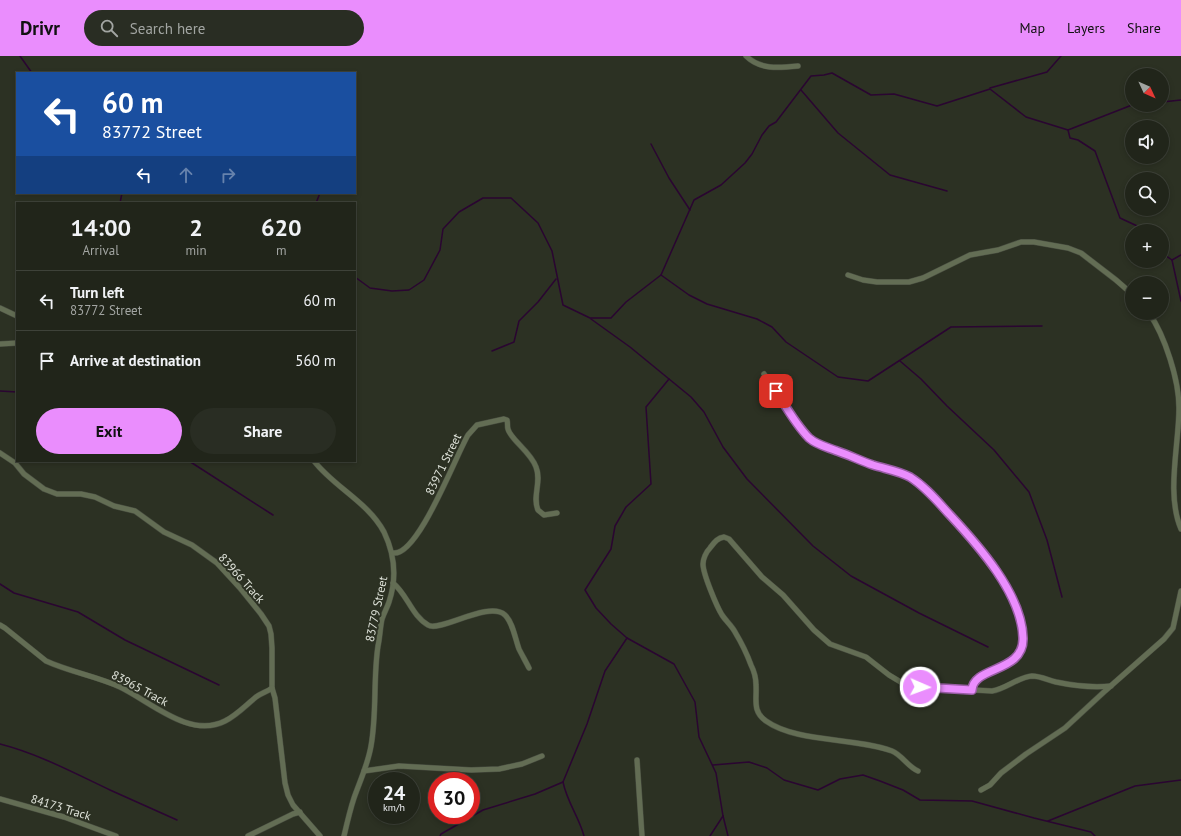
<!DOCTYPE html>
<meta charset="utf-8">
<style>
:root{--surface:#21251a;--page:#292d23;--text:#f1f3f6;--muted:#a2a5a2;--line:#3e4239;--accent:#ea8dfd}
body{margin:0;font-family:"PT Sans",sans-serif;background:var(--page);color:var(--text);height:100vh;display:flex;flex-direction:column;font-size:15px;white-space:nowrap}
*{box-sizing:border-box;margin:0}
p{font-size:13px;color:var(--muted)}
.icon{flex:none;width:22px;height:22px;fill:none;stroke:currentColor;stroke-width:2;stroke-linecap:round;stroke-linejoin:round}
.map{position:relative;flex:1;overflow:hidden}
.panel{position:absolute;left:16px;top:146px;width:340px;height:260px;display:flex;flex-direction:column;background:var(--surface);border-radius:0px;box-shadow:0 2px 6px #0003,0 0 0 1px var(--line)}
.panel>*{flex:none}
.banner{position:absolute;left:16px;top:16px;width:340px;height:122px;border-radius:0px;box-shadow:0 2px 6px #0003,0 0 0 1px var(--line);background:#1a4fa0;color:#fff;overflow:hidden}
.needle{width:26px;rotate:134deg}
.fabs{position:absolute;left:1125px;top:12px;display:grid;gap:8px}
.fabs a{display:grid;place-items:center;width:44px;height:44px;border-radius:50%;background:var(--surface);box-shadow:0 2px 6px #0003,0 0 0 1px var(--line);font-size:20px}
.speed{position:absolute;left:368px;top:716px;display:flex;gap:8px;font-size:20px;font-weight:700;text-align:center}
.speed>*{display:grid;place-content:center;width:52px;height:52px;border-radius:50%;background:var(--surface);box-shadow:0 2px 6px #0003,0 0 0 1px var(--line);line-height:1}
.speed small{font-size:10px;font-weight:400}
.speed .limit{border:6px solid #d22;background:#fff;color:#111}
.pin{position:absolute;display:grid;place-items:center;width:34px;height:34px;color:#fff;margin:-17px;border-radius:8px;box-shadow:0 2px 6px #0006}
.me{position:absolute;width:44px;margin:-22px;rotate:92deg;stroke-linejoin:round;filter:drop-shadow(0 0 3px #0008)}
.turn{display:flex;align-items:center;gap:14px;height:84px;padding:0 20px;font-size:18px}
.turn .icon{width:52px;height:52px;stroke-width:2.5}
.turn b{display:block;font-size:28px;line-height:34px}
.lanes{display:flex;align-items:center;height:38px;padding:0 20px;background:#0003;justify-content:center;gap:20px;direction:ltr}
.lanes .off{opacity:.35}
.eta{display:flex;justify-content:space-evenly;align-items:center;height:68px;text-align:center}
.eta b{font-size:24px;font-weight:700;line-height:28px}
.primary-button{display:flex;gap:8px;margin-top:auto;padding:8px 20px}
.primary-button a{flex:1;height:46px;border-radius:24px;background:var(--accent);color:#111;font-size:16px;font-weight:700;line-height:46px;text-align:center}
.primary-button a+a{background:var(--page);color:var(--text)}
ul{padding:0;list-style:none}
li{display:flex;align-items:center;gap:12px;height:60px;padding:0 20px;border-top:1px solid var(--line)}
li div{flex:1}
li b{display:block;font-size:15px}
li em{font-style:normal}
header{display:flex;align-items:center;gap:24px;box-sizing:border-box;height:56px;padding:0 20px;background:var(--accent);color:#111}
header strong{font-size:19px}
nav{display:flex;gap:22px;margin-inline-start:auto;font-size:14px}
.search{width:280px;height:36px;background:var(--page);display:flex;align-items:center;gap:10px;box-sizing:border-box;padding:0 14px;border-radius:22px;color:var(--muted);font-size:15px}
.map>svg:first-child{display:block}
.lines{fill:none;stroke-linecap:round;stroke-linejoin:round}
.stream{stroke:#2a0531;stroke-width:1.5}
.street-casing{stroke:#484d40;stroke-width:6}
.street{stroke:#636d54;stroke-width:5}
.route-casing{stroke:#985ca4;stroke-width:10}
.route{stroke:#ea8dfd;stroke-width:7}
.labels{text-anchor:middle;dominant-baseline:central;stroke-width:4;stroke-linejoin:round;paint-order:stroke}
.street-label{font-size:12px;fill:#dee2d9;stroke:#2c3123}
</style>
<header>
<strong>Drivr</strong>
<div class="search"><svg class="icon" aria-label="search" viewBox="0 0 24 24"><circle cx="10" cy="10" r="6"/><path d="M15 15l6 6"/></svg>Search here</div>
<nav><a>Map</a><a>Layers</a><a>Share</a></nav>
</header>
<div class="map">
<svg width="1181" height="780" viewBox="0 0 1181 780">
<rect width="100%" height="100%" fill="#2c3123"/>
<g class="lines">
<g class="stream">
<polyline points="20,0 32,17"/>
<polyline points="990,32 1047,16 1061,0"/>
<polyline points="801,34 838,77 890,119 947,135"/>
<polyline points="1162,46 1181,44"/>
<polyline points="1068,74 1132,49"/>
<polyline points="651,88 669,122 690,154"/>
<polyline points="120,147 122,137"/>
<polyline points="316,147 320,137"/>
<polyline points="1162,197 1172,204 1181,245"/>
<polyline points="1172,204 1181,199"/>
<polyline points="661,219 689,239 707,248 757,263 772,271 786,286 838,321 868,325 951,271 1042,270"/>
<polyline points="355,221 370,232 392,235 409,234 424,224 440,194 443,173 459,156 483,142 511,142 538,167 552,195 563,249 590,262 611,262 626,246 661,219 694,144 721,129 745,107 752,98 762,79 769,70 776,66 811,20 824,19 832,17 871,39 894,38 937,50 990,33 1026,61 1068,74 1070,82 1078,84 1095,95 1120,162 1148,175"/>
<polyline points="591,263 630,291 691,341 704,356 723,391 747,423 813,490 851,520 919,557 988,591"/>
<polyline points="492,295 514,286 519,265 538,246 556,223"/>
<polyline points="900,305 921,323 947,350 994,394 1029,436 1047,484 1062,541"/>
<polyline points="669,323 646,351 651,428 626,451 615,470 611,493 585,534 596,552 611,568 627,582 674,608 695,646 699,681 716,717 723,760 728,780"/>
<polyline points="0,335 17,336"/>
<polyline points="189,405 273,459"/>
<polyline points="0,528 14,537 78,556 125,584 219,629"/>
<path d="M0,688C39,698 74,717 110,734C132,744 155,754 177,764"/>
<polyline points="713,709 749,706 767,712 784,724 818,734 840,723 863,719 880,725 903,734 920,744 972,745 1034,762 1091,776 1095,780"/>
<path d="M563,726C567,746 579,761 584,780"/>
<polyline points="1048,765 1135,730 1181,724"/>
<polyline points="440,780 441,778 483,754 535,738 563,726 587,668 605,615 627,582"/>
<polyline points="710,780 723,760"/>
</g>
<defs>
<g id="street">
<path d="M746,0C760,14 779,12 798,10"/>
<polyline points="848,219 863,224 877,226 909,226 923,222 970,199 998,194 1021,186 1034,186 1068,192 1081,197 1116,224 1132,238"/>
<polyline points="0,252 17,260"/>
<path d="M1149,257C1165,280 1179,324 1179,352C1179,389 1166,438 1181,473"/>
<polyline points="0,288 17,287"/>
<path d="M764,318L799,370L815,386L874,409L901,417L911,422L921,430L933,440L974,485L1003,524L1019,559L1023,581V589L1016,600L1011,606L978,622C974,625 972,628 972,633"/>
<polyline points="0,397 15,407 24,418 44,433 57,438 81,438 95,441 114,450 135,455 164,476 192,489 217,507 240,532 261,558 269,570 271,578 272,592 272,632 275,642 285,727 288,739 293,749 320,780"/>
<path d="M314,405C334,431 368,446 384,476C395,499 397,522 389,546C387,552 384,557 382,563C380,572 380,581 378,590C373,623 377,657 371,690C368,708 360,725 354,742C350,754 347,767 344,780"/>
<path d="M393,497C418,501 456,399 468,379L477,369L504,363L507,364C508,367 507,370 508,373C510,383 531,396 536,411C542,425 532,441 538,454L544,459L557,457"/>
<path d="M393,527C407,538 412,560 428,569C439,577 489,544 505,559C513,567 515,582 519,593C522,599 526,606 529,612"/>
<path d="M0,569L5,572L46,605C70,616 96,620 120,631C151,646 190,683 225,665C237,659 246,649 256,641C261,637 267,636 272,632"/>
<polyline points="637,704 642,780"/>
<polyline points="364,715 399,710 471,714 499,713 522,708 542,700"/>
<path d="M918,715C908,711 902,699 892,695C855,681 797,687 766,665C752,655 757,644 756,629C756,622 754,615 751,609C747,598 741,586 735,576C732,570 726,565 722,559C717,551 703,518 703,508C703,503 706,496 710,492C714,487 717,482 724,481L729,483L762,521L783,539L814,574L830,588L866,601L889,619L904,628L920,631L992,635C1006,633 1018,621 1032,620C1040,620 1048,624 1056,626C1075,630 1092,632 1111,630"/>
<polyline points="981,734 990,729 1001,717 1026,698 1065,672 1105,635 1164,583 1173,572 1181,535"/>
<polyline points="0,743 64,761 116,780"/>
<polyline points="248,780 293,758 300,756"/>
</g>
</defs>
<use href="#street" class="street-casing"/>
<use href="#street" class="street"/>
</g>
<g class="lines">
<defs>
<path id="route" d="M776,335C786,351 796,369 809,382C817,389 827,391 837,395C849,399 861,405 873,409C886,413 899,415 910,421C926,431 938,446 950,459C978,489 1022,538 1023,582C1024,617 973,610 972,634L920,631"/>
</defs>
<use href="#route" class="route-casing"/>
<use href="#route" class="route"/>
</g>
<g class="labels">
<g class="street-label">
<text transform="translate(443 408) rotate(-64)">83971 Street</text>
<text transform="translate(242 522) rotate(48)">83966 Track</text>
<text transform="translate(376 553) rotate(-78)">83779 Street</text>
<text transform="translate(140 632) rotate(28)">83965 Track</text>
<text transform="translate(61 751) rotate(17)">84173 Track</text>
</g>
</g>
</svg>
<div class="fabs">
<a><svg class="needle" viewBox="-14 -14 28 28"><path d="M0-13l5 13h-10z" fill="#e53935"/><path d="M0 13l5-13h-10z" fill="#a2a5a2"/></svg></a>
<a><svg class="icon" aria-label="sound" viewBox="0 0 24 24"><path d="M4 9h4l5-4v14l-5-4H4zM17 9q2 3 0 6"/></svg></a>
<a><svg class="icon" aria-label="search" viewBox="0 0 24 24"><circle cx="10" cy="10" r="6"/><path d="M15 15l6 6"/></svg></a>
<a>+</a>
<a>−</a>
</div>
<div class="speed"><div>24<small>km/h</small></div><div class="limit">30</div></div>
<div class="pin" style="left:776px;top:335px;background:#d93025"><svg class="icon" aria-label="arrive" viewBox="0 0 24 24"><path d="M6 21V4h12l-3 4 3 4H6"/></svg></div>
<svg class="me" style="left:920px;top:631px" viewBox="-20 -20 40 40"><circle r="17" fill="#ea8dfd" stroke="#fff" stroke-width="3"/><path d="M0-11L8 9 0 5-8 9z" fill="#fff"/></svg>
<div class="banner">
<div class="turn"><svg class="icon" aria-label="left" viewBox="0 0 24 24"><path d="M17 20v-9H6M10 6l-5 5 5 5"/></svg><div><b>60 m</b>83772 Street</div></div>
<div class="lanes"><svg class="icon" aria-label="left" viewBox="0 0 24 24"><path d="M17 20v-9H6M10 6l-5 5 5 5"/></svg><svg class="icon off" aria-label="ahead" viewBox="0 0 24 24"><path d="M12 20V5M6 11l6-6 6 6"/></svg><svg class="icon off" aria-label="right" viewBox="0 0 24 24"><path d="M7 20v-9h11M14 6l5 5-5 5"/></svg></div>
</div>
<section class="panel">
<div class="eta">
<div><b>14:00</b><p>Arrival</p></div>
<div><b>2</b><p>min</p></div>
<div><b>620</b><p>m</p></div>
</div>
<ul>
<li><svg class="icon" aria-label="left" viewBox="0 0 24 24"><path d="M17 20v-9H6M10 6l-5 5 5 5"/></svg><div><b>Turn left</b><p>83772 Street</p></div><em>60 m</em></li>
<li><svg class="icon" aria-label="arrive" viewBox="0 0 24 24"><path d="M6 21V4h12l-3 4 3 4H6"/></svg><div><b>Arrive at destination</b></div><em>560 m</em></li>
</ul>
<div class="primary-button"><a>Exit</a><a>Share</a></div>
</section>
</div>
